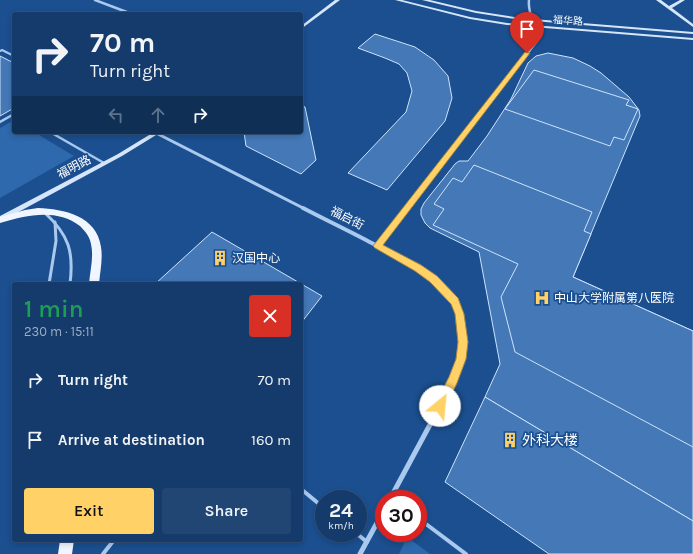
<!DOCTYPE html>
<meta charset="utf-8">
<style>
:root{--surface:#143b6b;--page:#214673;--text:#f1f3f6;--muted:#9dadc1;--line:#33557e;--accent:#ffd166}
body{margin:0;font-family:Karla,"Noto Sans SC",sans-serif;background:var(--page);color:var(--text);height:100vh;display:flex;flex-direction:column;font-size:15px;white-space:nowrap}
*{box-sizing:border-box;margin:0}
p{font-size:13px;color:var(--muted)}
.icon{flex:none;width:22px;height:22px;fill:none;stroke:currentColor;stroke-width:2;stroke-linecap:round;stroke-linejoin:round}
.map{position:relative;flex:1;overflow:hidden}
.details{position:absolute;left:12px;top:282px;width:291px;height:260px;display:flex;flex-direction:column;background:var(--surface);border-radius:4px;box-shadow:0 2px 6px #0003,0 0 0 1px var(--line)}
.details>*{flex:none}
.guide{position:absolute;left:12px;top:12px;width:291px;height:122px;border-radius:4px;box-shadow:0 2px 6px #0003,0 0 0 1px var(--line);background:#143b6b;color:var(--text);overflow:hidden}
.speed{position:absolute;left:315px;top:490px;display:flex;gap:8px;font-size:20px;font-weight:700;text-align:center}
.speed>*{display:grid;place-content:center;width:52px;height:52px;border-radius:50%;background:var(--surface);box-shadow:0 2px 6px #0003,0 0 0 1px var(--line);line-height:1}
.speed small{font-size:10px;font-weight:400}
.speed .limit{border:6px solid #d22;background:#fff;color:#111}
.pin{position:absolute;display:grid;place-items:center;width:34px;height:34px;color:#fff;margin:-41px -17px;border-radius:50% 50% 50% 0;rotate:-45deg;box-shadow:0 0 4px #0007}
.pin .icon{rotate:45deg}
.me{position:absolute;width:44px;margin:-22px;rotate:28deg;stroke-linejoin:round;filter:drop-shadow(0 0 3px #0008)}
.turn{display:flex;align-items:center;gap:14px;height:84px;padding:0 12px;font-size:18px}
.turn .icon{width:52px;height:52px;stroke-width:2.5}
.turn b{display:block;font-size:28px;line-height:34px}
.lanes{display:flex;align-items:center;height:38px;padding:0 12px;background:#0003;justify-content:center;gap:20px;direction:ltr}
.lanes .off{opacity:.35}
.round{display:grid;place-items:center;flex:none;width:42px;height:42px;border-radius:4px;background:var(--page)}
.summary{display:flex;align-items:center;justify-content:space-between;height:68px;padding:0 12px}
h1{font-size:24px;font-weight:600;line-height:30px;color:#1e9e55}
.cta{display:flex;gap:8px;margin-top:auto;padding:8px 12px}
.cta a{flex:1;height:46px;border-radius:4px;background:var(--accent);color:#111;font-size:16px;font-weight:600;line-height:46px;text-align:center}
.cta a+a{background:var(--page);color:var(--text)}
ul{padding:0;list-style:none}
li{display:flex;align-items:center;gap:12px;height:60px;padding:0 12px}
li div{flex:1}
li b{display:block;font-size:15px}
li em{font-style:normal}
.map>svg:first-child{display:block}
.green{fill:#2e69ad}
.building{fill:#4478b7;stroke:#cfe3fa}
.lines{fill:none;stroke-linecap:round;stroke-linejoin:round}
.lane-far3{stroke:#a9c9ee;stroke-width:2}
.lane-far2{stroke:#a9c9ee;stroke-width:2.5}
.lane-far1{stroke:#a9c9ee;stroke-width:3}
.lane{stroke:#a9c9ee;stroke-width:4}
.street-far3{stroke:#a9c9ee;stroke-width:2.5}
.street-far2{stroke:#a9c9ee;stroke-width:3}
.street-far1{stroke:#a9c9ee;stroke-width:4}
.street{stroke:#a9c9ee;stroke-width:5}
.secondary{fill:#d6e6fa;fill-rule:evenodd}
.primary{fill:#f0f6ff;fill-rule:evenodd}
.route{fill:#ffd166;stroke:#a68842}
.labels{text-anchor:middle;dominant-baseline:central;stroke-width:3.5;stroke-linejoin:round;paint-order:stroke}
.far-street-label{font-size:10px;fill:#fff;stroke:#1b4f8f}
.street-label{font-size:12px;fill:#fff;stroke:#1b4f8f}
.poi-label{font-size:12px;fill:#fff;stroke:#1b4f8f;text-anchor:start}
.near-poi-label{font-size:14px;fill:#fff;stroke:#1b4f8f;text-anchor:start}
</style>
<div class="map">
<svg width="693" height="554" viewBox="0 0 693 554">
<rect width="100%" height="100%" fill="#1b4f8f"/>
<g class="green">
<polygon points="14,120 14,132 34,132 74,156 0,198 0,128"/>
<polygon points="407,537 430,554 399,554"/>
</g>
<g class="building">
<polygon points="375,34 415,47 434,60 448,76 452,98 445,121 387,190 348,173 406,112 412,91 407,73 399,64 385,58 358,48"/>
<polygon points="548,53 573,58 590,66 601,73 629,97 639,110 640,116 573,277 693,331 693,521 485,397 500,364 479,252 430,228 425,223 421,215 421,209 424,203 455,164 459,161 468,161 487,136 511,99 528,63 536,56"/>
<polygon points="0,56 14,63 14,108 0,116"/>
<polygon points="534,70 629,100 626,105 638,109 624,140 614,137 610,146 505,109"/>
<polygon points="301,105 305,107 316,160 301,174 246,146 244,132 301,132"/>
<polygon points="474,165 592,212 584,231 591,234 573,277 693,331 693,447 515,352 501,297 518,264 433,225 444,209 434,204 453,178 462,182"/>
<polygon points="212,232 322,296 301,323 301,284 155,284"/>
<polygon points="485,397 693,521 693,554 549,554 445,482"/>
</g>
<g class="lines">
<polyline class="lane-far3" points="0,51 2,50 14,56"/>
<g class="lane-far2">
<polyline points="0,122 14,114"/>
<polyline points="50,132 104,163"/>
</g>
<g class="lane-far1">
<path d="M45,213C69,235 74,252 70,284"/>
<polyline points="49,284 56,241 55,222"/>
</g>
<g class="lane">
<polyline points="301,489 324,508"/>
<polyline points="418,518 466,554"/>
<polyline points="356,533 367,542"/>
<polyline points="103,554 114,540"/>
</g>
<g class="street-far3">
<polyline points="95,0 132,14"/>
<path d="M498,92L537,41C538,27 527,15 529,0"/>
</g>
<g class="street-far2">
<polyline points="156,133 305,209"/>
<polyline points="407,209 498,91"/>
</g>
<g class="street-far1">
<path d="M303,208C324,219 345,229 366,240C398,257 441,274 457,309C464,325 463,344 460,360"/>
<polyline points="378,246 407,208"/>
</g>
<g class="street">
<polyline points="390,499 454,380 460,359"/>
<polyline points="360,554 384,510"/>
</g>
<g class="secondary">
<polygon points="335,0 340,0 301,29 301,26"/>
<polygon points="395,0 402,0 470,17 507,23 693,38 693,40 507,25 470,19"/>
<polygon points="422,0 430,0 476,11 521,18 693,32 693,34 521,20 476,13"/>
<polygon points="656,0 661,0 669,6 680,0 685,0 672,8 693,24 693,27"/>
<polygon points="154,132 161,132 122,156 0,222 0,216 118,154"/>
</g>
<g class="primary">
<path d="M38,208C64,209 97,216 101,247C103,259 100,272 99,284H89C90,271 94,257 91,244C90,237 85,231 80,226C57,208 26,215 0,223V217L25,210Z"/>
<polygon points="60,540 74,540 72,554 58,554"/>
</g>
</g>
<polygon class="route" points="525,52 530,53 383,245 421,265 437,276 458,298 464,314 468,342 466,359 457,383 444,410 440,411 436,410 434,406 449,377 456,359 458,342 455,314 451,304 430,282 415,271 375,248 373,246"/>
<defs>
<symbol id="building-bare" viewBox="-9 -9 18 18"><path d="M-4-6H4V6H1V3H-1V6H-4ZM-2.5-4.3h1.7v1.8h-1.7ZM.8-4.3h1.7v1.8H.8ZM-2.5-1h1.7V.8h-1.7ZM.8-1h1.7V.8H.8Z" fill="#ffd166" stroke="#1b4f8f" stroke-width="2.5" paint-order="stroke"/></symbol>
<symbol id="hospital-bare" viewBox="-9 -9 18 18"><path d="M-5-5h3v3.5h4V-5h3V5h-3V1.5h-4V5h-3Z" fill="#ffd166" stroke="#1b4f8f" stroke-width="2.5" paint-order="stroke"/></symbol>
</defs>
<g fill-rule="evenodd">
<use href="#building-bare" x="209" y="247" width="22" height="22"/>
<use href="#hospital-bare" x="531" y="287" width="22" height="22"/>
<use href="#building-bare" x="499" y="429" width="22" height="22"/>
</g>
<g class="labels">
<g class="far-street-label">
<text transform="translate(568 21) rotate(4)">福华路</text>
</g>
<g class="street-label">
<text transform="translate(74 167) rotate(-28)">福明路</text>
<text transform="translate(347 218) rotate(27)">福启街</text>
</g>
<g class="poi-label">
<text x="232" y="258">汉国中心</text>
<text x="554" y="298">中山大学附属第八医院</text>
</g>
<g class="near-poi-label">
<text x="522" y="440">外科大楼</text>
</g>
</g>
</svg>
<div class="speed"><div>24<small>km/h</small></div><div class="limit">30</div></div>
<div class="pin" style="left:527px;top:53px;background:#d93025"><svg class="icon" aria-label="arrive" viewBox="0 0 24 24"><path d="M6 21V4h12l-3 4 3 4H6"/></svg></div>
<svg class="me" style="left:440px;top:406px" viewBox="-20 -20 40 40"><circle r="19" fill="#fff"/><path d="M0-13L10 11 0 6-10 11z" fill="#ffd166"/></svg>
<div class="guide">
<div class="turn"><svg class="icon" aria-label="right" viewBox="0 0 24 24"><path d="M7 20v-9h11M14 6l5 5-5 5"/></svg><div><b>70 m</b>Turn right</div></div>
<div class="lanes"><svg class="icon off" aria-label="left" viewBox="0 0 24 24"><path d="M17 20v-9H6M10 6l-5 5 5 5"/></svg><svg class="icon off" aria-label="ahead" viewBox="0 0 24 24"><path d="M12 20V5M6 11l6-6 6 6"/></svg><svg class="icon" aria-label="right" viewBox="0 0 24 24"><path d="M7 20v-9h11M14 6l5 5-5 5"/></svg></div>
</div>
<section class="details">
<div class="summary"><div><h1>1 min</h1><p>230 m · 15:11</p></div><a class="round" style="background:#d93025;color:#fff"><svg class="icon" aria-label="close" viewBox="0 0 24 24"><path d="M6 6l12 12M18 6L6 18"/></svg></a></div>
<ul>
<li><svg class="icon" aria-label="right" viewBox="0 0 24 24"><path d="M7 20v-9h11M14 6l5 5-5 5"/></svg><div><b>Turn right</b></div><em>70 m</em></li>
<li><svg class="icon" aria-label="arrive" viewBox="0 0 24 24"><path d="M6 21V4h12l-3 4 3 4H6"/></svg><div><b>Arrive at destination</b></div><em>160 m</em></li>
</ul>
<div class="cta"><a>Exit</a><a>Share</a></div>
</section>
</div>
